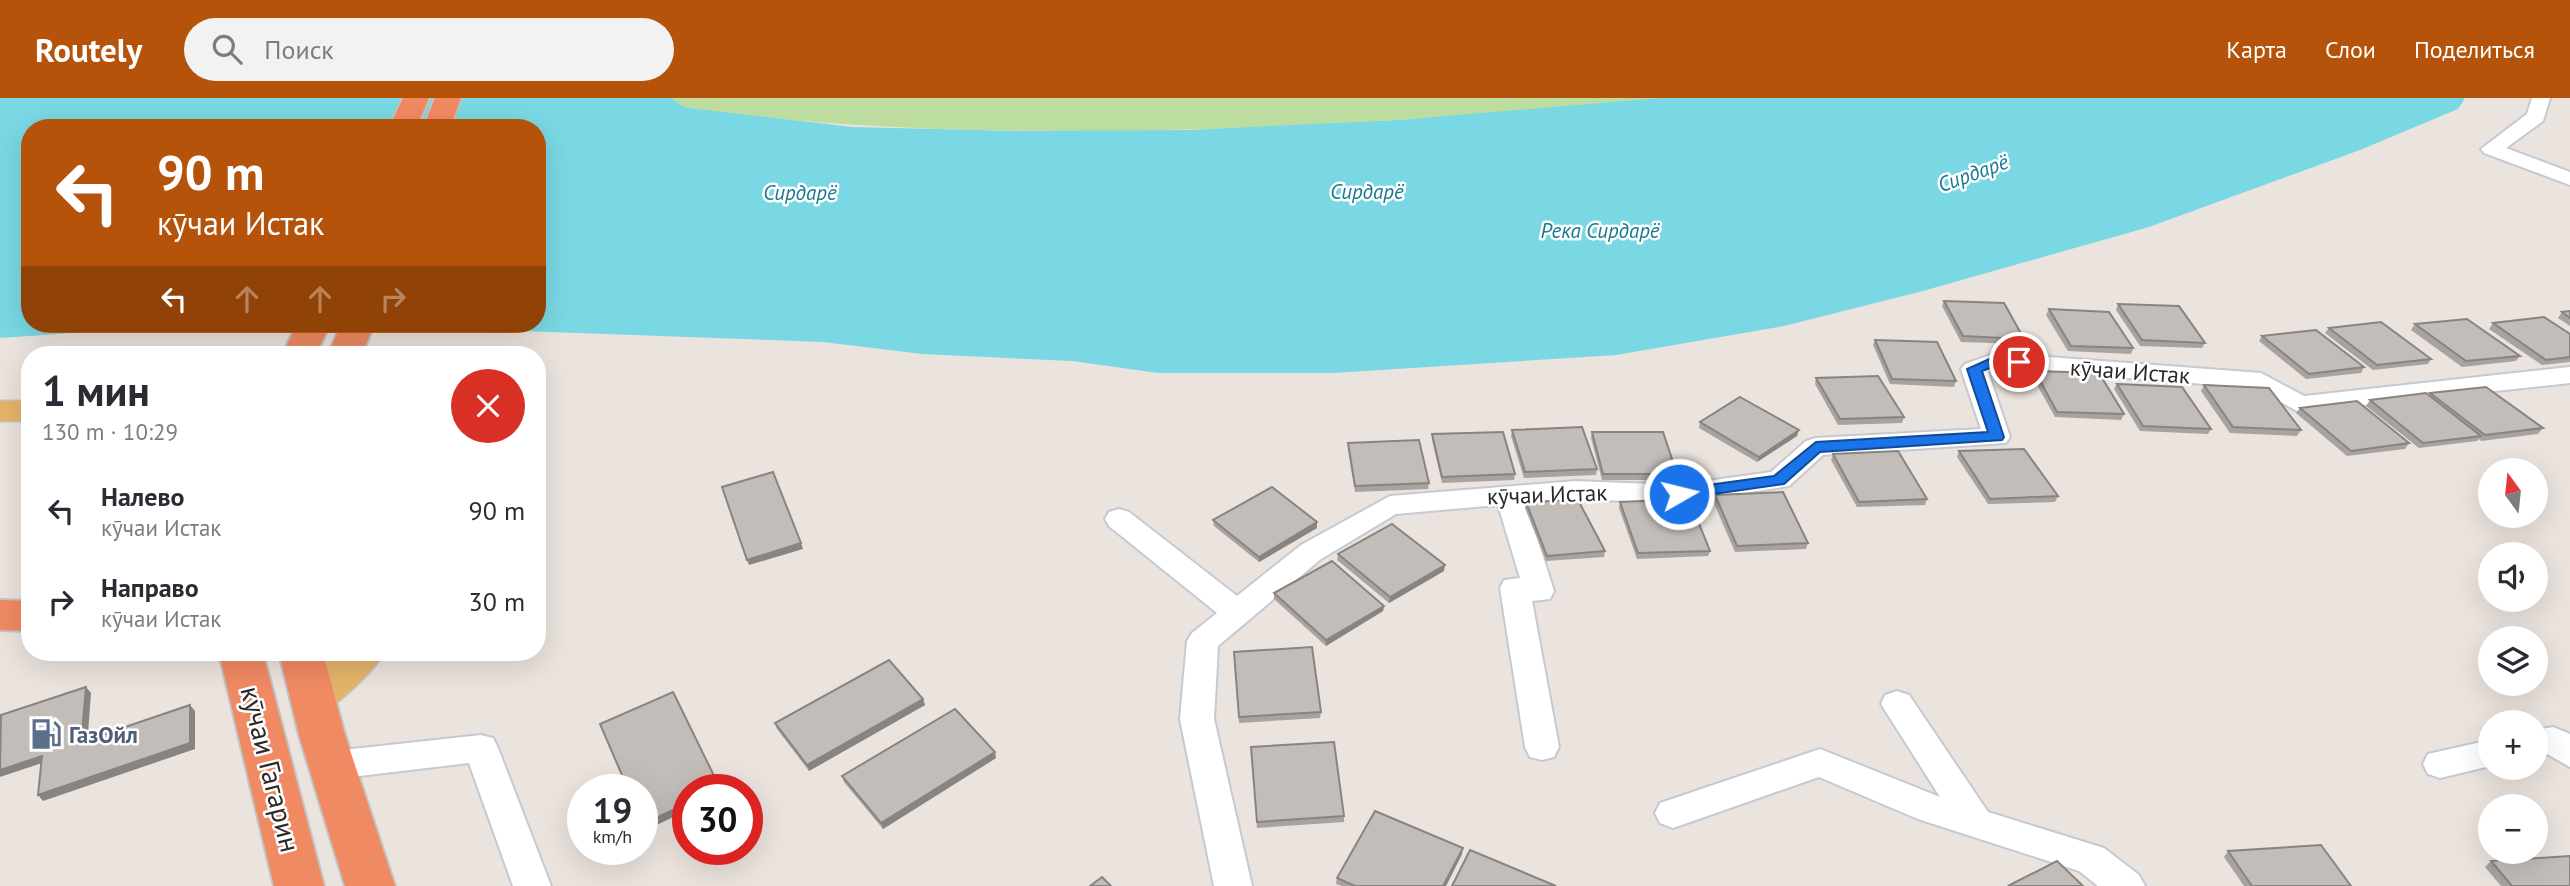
<!DOCTYPE html>
<html lang="ru">
<meta charset="utf-8">
<style>
:root{--surface:#fff;--page:#f2f2f3;--text:#2b2b33;--muted:#7c7c81;--accent:#b45309}
body{margin:0;font-family:"PT Sans",sans-serif;background:var(--page);color:var(--text);height:100vh;display:flex;flex-direction:column;font-size:26px;white-space:nowrap}
*{box-sizing:border-box;margin:0}
p{font-size:23px;color:var(--muted)}
.icon{flex:none;width:38px;height:38px;fill:none;stroke:currentColor;stroke-width:2;stroke-linecap:round;stroke-linejoin:round}
.map{position:relative;flex:1;overflow:hidden}
.side{position:absolute;left:21px;top:248px;width:525px;height:315px;display:flex;flex-direction:column;background:var(--surface);border-radius:28px;box-shadow:0 7px 28px #0002}
.side>*{flex:none}
.hud{position:absolute;left:21px;top:21px;width:525px;height:214px;border-radius:28px;box-shadow:0 7px 28px #0002;background:#b45309;color:#fff;overflow:hidden}
.needle{width:46px;rotate:345deg}
.tools{position:absolute;left:2478px;top:360px;display:grid;gap:14px}
.tools a{display:grid;place-items:center;width:70px;height:70px;border-radius:50%;background:var(--surface);box-shadow:0 7px 28px #0002;font-size:35px}
.speed{position:absolute;left:567px;top:676px;display:flex;gap:14px;font-size:35px;font-weight:700;text-align:center}
.speed>*{display:grid;place-content:center;width:91px;height:91px;border-radius:50%;background:var(--surface);box-shadow:0 7px 28px #0002;line-height:1}
.speed small{font-size:18px;font-weight:400}
.speed .limit{border:10px solid #d22;background:#fff;color:#111}
.pin{position:absolute;display:grid;place-items:center;width:60px;height:60px;color:#fff;margin:-30px;border:4px solid #fff;border-radius:50%;box-shadow:0 2px 7px #0007}
.me{position:absolute;width:77px;margin:-38px;rotate:82deg;stroke-linejoin:round;filter:drop-shadow(0 0 5px #0008)}
.turn{display:flex;align-items:center;gap:24px;height:147px;padding:0 21px;font-size:32px}
.turn .icon{width:91px;height:91px;stroke-width:2.5}
.turn b{display:block;font-size:49px;line-height:60px}
.lanes{display:flex;align-items:center;height:66px;padding:0 21px;background:#0003;justify-content:center;gap:35px;direction:ltr}
.lanes .off{opacity:.35}
.round{display:grid;place-items:center;flex:none;width:74px;height:74px;border-radius:37px;background:var(--page)}
.overview{display:flex;align-items:center;justify-content:space-between;height:119px;padding:0 21px}
h1{font-size:42px;font-weight:700;line-height:52px}
ul{padding:0;list-style:none}
li{display:flex;align-items:center;gap:21px;height:91px;padding:0 21px}
li div{flex:1}
li b{display:block;font-size:26px}
li em{font-style:normal}
header{display:flex;align-items:center;gap:42px;box-sizing:border-box;height:98px;padding:0 35px;background:var(--accent);color:#fff}
header strong{font-size:33px}
nav{display:flex;gap:38px;margin-inline-start:auto;font-size:24px}
.search{width:490px;height:63px;background:var(--page);display:flex;align-items:center;gap:18px;box-sizing:border-box;padding:0 24px;border-radius:38px;color:var(--muted);font-size:26px}
.map>svg:first-child{display:block}
.green{fill:#bddd9e}
.water{fill:#79d8e4;fill-rule:evenodd}
.lines{fill:none;stroke-linecap:round;stroke-linejoin:round}
.minor-casing{stroke:#c5cad2;stroke-width:4}
.major-casing{stroke:#c3c3c3;stroke-width:3}
.highway-casing{stroke:#c3c3c3;stroke-width:4}
.minor{fill:#fff;fill-rule:evenodd}
.major{fill:#e4b469;fill-rule:evenodd}
.highway{fill:#f08a63;fill-rule:evenodd}
.wall{fill:#a8a3a0}
.shaded-wall{fill:#888482}
.building{fill:#c3bdba;stroke:#888482;stroke-width:2}
.route{fill:#1a73e8;stroke:#114b97;stroke-width:2}
.labels{text-anchor:middle;dominant-baseline:central;stroke-width:5;stroke-linejoin:round;paint-order:stroke}
.far-water-label{font-size:21px;font-style:italic;fill:#19798f;stroke:#fff}
.street-label{font-size:23px;fill:#2a2a2a;stroke:#fff}
.service-label{font-size:23px;font-weight:bold;fill:#4e5e75;stroke:#fff;text-anchor:start}
.near-street-label{font-size:28px;fill:#2a2a2a;stroke:#fff}
</style>
<header>
<strong>Routely</strong>
<div class="search"><svg class="icon" aria-label="search" viewBox="0 0 24 24"><circle cx="10" cy="10" r="6"/><path d="M15 15l6 6"/></svg>Поиск</div>
<nav><a>Карта</a><a>Слои</a><a>Поделиться</a></nav>
</header>
<div class="map">
<svg width="2570" height="788" viewBox="0 0 2570 788">
<rect width="100%" height="100%" fill="#ebe3dd"/>
<path class="green" d="M671,0H1659C1473,19 1286,31 1099,33C965,33 831,30 698,11L684,9Z"/>
<path class="water" d="M0,0H671L684,9L698,11L853,29L1021,33L1188,32L1398,22L1659,0H2465L2458,11L2360,52L2149,129L1923,193L1784,228L1616,257L1334,275H1158L1072,263L922,256L823,244L523,233H102L0,240ZM30,30H537V226H30Z"/>
<g class="lines">
<defs>
<g id="minor">
<polygon points="2532,0 2550,0 2543,23 2506,50 2570,74 2570,87 2484,55 2481,51 2527,16"/>
<polygon points="1996,255 2261,275 2304,298 2570,269 2570,285 2299,314 2255,290 1999,270 1988,274 2010,339 2006,345 1823,357 1789,388 1679,405 1575,401 1526,405 1554,493 1550,501 1532,503 1559,649 1554,659 1542,662 1530,659 1525,649 1500,490 1504,482 1520,480 1498,407 1396,416 1321,461 1218,548 1214,621 1252,788 1214,788 1180,621 1187,543 1192,535 1217,515 1109,428 1105,421 1109,414 1119,411 1129,414 1237,498 1301,447 1390,398 1575,383 1679,387 1771,374 1806,343 1816,340 1981,331 1961,271 1965,266"/>
<polygon points="1897,593 1909,597 1988,714 2104,750 2139,777 2145,788 2098,788 2079,773 1918,721 1819,679 1673,730 1660,725 1655,715 1660,705 1820,651 1940,699 1881,606 1885,597"/>
<polygon points="2553,629 2570,636 2570,669 2547,656 2536,658 2536,632"/>
<polygon points="481,637 493,640 498,650 551,788 513,788 469,665 334,681 322,677 317,667 322,657 334,653"/>
<polygon points="2490,642 2490,668 2440,680 2428,676 2423,666 2428,656"/>
</g>
<g id="major">
<rect x="0" y="303" width="30" height="20"/>
<path d="M338,555H384C375,571 332,615 314,616C310,617 303,614 299,612L293,601L299,590Z"/>
</g>
<g id="highway">
<polygon points="403,0 429,0 416,30 389,30"/>
<polygon points="435,0 461,0 450,30 423,30"/>
<polygon points="297,226 330,226 316,257 282,257"/>
<polygon points="341,226 374,226 362,257 328,257"/>
<polygon points="0,502 30,503 30,533 0,532"/>
<polygon points="219,555 263,555 324,788 274,788"/>
<polygon points="279,555 323,555 345,637 395,788 345,788 299,637"/>
</g>
</defs>
<use href="#minor" class="minor-casing"/>
<use href="#major" class="major-casing"/>
<use href="#highway" class="highway-casing"/>
<use href="#minor" class="minor"/>
<use href="#major" class="major"/>
<use href="#highway" class="highway"/>
</g>
<g class="wall">
<polygon points="1944,203 2024,241 2022,246 1961,244 1942,208"/>
<polygon points="2118,206 2205,245 2202,250 2140,248 2116,212"/>
<polygon points="2049,211 2133,250 2131,256 2068,253 2046,217"/>
<polygon points="2570,213 2570,228 2558,220 2562,214"/>
<polygon points="2493,225 2570,236 2570,264 2542,267 2489,231"/>
<polygon points="2415,226 2520,258 2516,263 2462,269 2411,232"/>
<polygon points="2329,230 2431,261 2428,266 2373,272 2325,235"/>
<polygon points="2262,238 2364,269 2361,275 2306,281 2259,243"/>
<polygon points="1875,242 1956,283 1954,289 1890,286 1873,247"/>
<polygon points="2035,273 2124,316 2121,322 2055,319 2032,278"/>
<polygon points="1816,280 1904,319 1902,325 1838,327 1815,286"/>
<polygon points="2117,286 2211,331 2208,336 2140,333 2114,291"/>
<polygon points="2204,287 2301,332 2297,338 2230,335 2201,293"/>
<polygon points="2430,295 2543,330 2538,336 2481,343 2479,341 2477,343 2419,350 2366,308 2370,302 2429,297"/>
<polygon points="2300,310 2409,345 2405,351 2347,358 2296,315"/>
<polygon points="1700,324 1797,338 1757,364 1699,330"/>
<polygon points="1512,332 1597,371 1596,377 1524,380 1511,338"/>
<polygon points="1592,334 1677,376 1676,382 1602,382 1591,340"/>
<polygon points="1432,336 1515,376 1514,382 1442,385 1432,342"/>
<polygon points="1348,345 1429,385 1428,391 1355,394 1348,351"/>
<polygon points="1959,353 2058,398 2055,404 1988,406 1957,359"/>
<polygon points="1833,356 1927,401 1925,407 1857,409 1831,362"/>
<polygon points="1715,397 1808,445 1806,451 1735,454 1713,403"/>
<polygon points="1526,404 1605,453 1604,459 1546,463 1525,410"/>
<polygon points="1620,404 1710,453 1708,458 1637,461 1619,410"/>
<polygon points="1213,422 1317,430 1259,464 1214,428"/>
<polygon points="1338,456 1444,473 1389,505 1337,462"/>
<polygon points="1274,495 1384,508 1383,513 1326,548 1274,501"/>
<polygon points="1234,554 1321,614 1320,620 1239,625"/>
<polygon points="923,601 925,607 809,673 777,631 775,625"/>
<polygon points="1251,649 1344,718 1344,724 1257,730"/>
<polygon points="996,660 883,731 844,684 842,678"/>
<polygon points="2228,753 2351,788 2244,788 2224,759"/>
<polygon points="1462,756 1446,788 1342,788 1336,786 1337,780"/>
<polygon points="2491,763 2570,788 2501,788 2485,769"/>
</g>
<g class="shaded-wall">
<polygon points="1799,332 1797,338 1757,364 1759,359"/>
<polygon points="1317,424 1317,430 1259,464 1259,459"/>
<polygon points="801,445 803,451 749,467 747,462"/>
<polygon points="1445,467 1444,473 1389,505 1390,499"/>
<polygon points="1384,508 1383,513 1326,548 1326,542"/>
<polygon points="86,589 91,595 87,649 81,644"/>
<polygon points="923,601 925,607 809,673 807,667"/>
<polygon points="190,607 195,613 195,651 43,703 38,697"/>
<polygon points="995,654 996,660 883,731 881,725"/>
<polygon points="42,658 48,663 0,679 0,672"/>
<polygon points="688,705 688,712 646,732 643,726"/>
<polygon points="1463,750 1462,756 1446,788 1443,788"/>
</g>
<g class="building">
<polygon points="1944,203 2004,205 2024,241 1963,238"/>
<polygon points="2118,206 2179,208 2205,245 2142,242"/>
<polygon points="2049,211 2109,214 2133,250 2071,248"/>
<polygon points="2570,213 2570,220 2562,214"/>
<polygon points="2544,219 2570,236 2570,259 2546,262 2493,225"/>
<polygon points="2467,221 2520,258 2466,263 2415,226"/>
<polygon points="2381,224 2431,261 2377,267 2329,230"/>
<polygon points="2316,232 2364,269 2309,276 2262,238"/>
<polygon points="1875,242 1937,244 1956,283 1892,281"/>
<polygon points="2035,273 2099,275 2124,316 2057,314"/>
<polygon points="1878,278 1904,319 1840,321 1816,280"/>
<polygon points="2117,286 2182,289 2211,331 2143,328"/>
<polygon points="2204,287 2269,290 2301,332 2233,329"/>
<polygon points="2486,289 2543,330 2485,337 2430,295"/>
<polygon points="2426,295 2481,338 2423,345 2370,302"/>
<polygon points="1740,299 1799,332 1759,359 1700,324"/>
<polygon points="2357,303 2409,345 2351,353 2300,310"/>
<polygon points="1582,329 1597,371 1525,374 1512,332"/>
<polygon points="1503,334 1515,376 1442,379 1432,336"/>
<polygon points="1592,334 1663,334 1677,376 1603,376"/>
<polygon points="1419,342 1429,385 1355,388 1348,345"/>
<polygon points="2024,351 2058,398 1990,401 1959,353"/>
<polygon points="1898,353 1927,401 1859,404 1833,356"/>
<polygon points="773,374 801,445 747,462 722,389"/>
<polygon points="1272,389 1317,424 1259,459 1213,422"/>
<polygon points="1783,394 1808,445 1737,448 1715,397"/>
<polygon points="1689,401 1710,453 1638,455 1620,404"/>
<polygon points="1578,402 1605,453 1547,458 1526,404"/>
<polygon points="1392,426 1445,467 1390,499 1338,456"/>
<polygon points="1332,463 1384,508 1326,542 1274,495"/>
<polygon points="1312,549 1321,614 1239,619 1234,554"/>
<polygon points="889,562 923,601 807,667 775,625"/>
<polygon points="86,589 81,644 190,607 190,645 38,697 42,658 0,672 1,617"/>
<polygon points="673,594 720,690 717,691 688,691 688,705 643,726 642,691 628,691 600,626"/>
<polygon points="955,611 995,654 881,725 842,678"/>
<polygon points="1334,644 1344,718 1257,724 1251,649"/>
<polygon points="1375,713 1463,750 1443,788 1355,788 1337,780"/>
<polygon points="2321,747 2351,788 2252,788 2228,753"/>
<polygon points="1470,752 1556,788 1452,788"/>
<polygon points="2570,758 2570,788 2512,788 2491,763"/>
<polygon points="2057,763 2083,788 2008,788"/>
<polygon points="1102,779 1111,788 1090,788"/>
</g>
<polygon class="route" points="1996,258 2019,260 2026,264 2019,269 1998,267 1982,273 2004,339 2002,342 1820,354 1784,386 1679,401 1671,396 1679,391 1774,378 1816,344 1988,334 1967,271"/>
<defs>
<symbol id="fuel-bare" viewBox="-9 -9 18 18"><path d="M-5.5-6h7V0h2V4h1.3V-2.5L3-4.5l.8-.8L6-3V5H2.5V1h-1V6h-7ZM-4.2-4.7v3.2H.2V-4.7Z" fill="#5c6f8a" stroke="#fff" stroke-width="2.5" paint-order="stroke"/></symbol>
</defs>
<g fill-rule="evenodd">
<use href="#fuel-bare" x="24" y="614" width="44" height="44"/>
</g>
<g class="labels">
<g class="far-water-label">
<text transform="translate(1973 75) rotate(-20)">Сирдарё</text>
<text x="1367" y="93">Сирдарё</text>
<text x="800" y="94">Сирдарё</text>
<text x="1600" y="132">Река Сирдарё</text>
</g>
<g class="street-label">
<text transform="translate(2130 273) rotate(4)">кӯчаи Истак</text>
<text transform="translate(1547 396) rotate(-2)">кӯчаи Истак</text>
</g>
<g class="service-label">
<text x="69" y="636">ГазОйл</text>
</g>
<g class="near-street-label">
<text transform="translate(271 671) rotate(76)">кӯчаи Гагарин</text>
</g>
</g>
</svg>
<div class="tools">
<a><svg class="needle" viewBox="-14 -14 28 28"><path d="M0-13l5 13h-10z" fill="#e53935"/><path d="M0 13l5-13h-10z" fill="#7c7c81"/></svg></a>
<a><svg class="icon" aria-label="sound" viewBox="0 0 24 24"><path d="M4 9h4l5-4v14l-5-4H4zM17 9q2 3 0 6"/></svg></a>
<a><svg class="icon" aria-label="layers" viewBox="0 0 24 24"><path d="M12 4l9 5-9 5-9-5zM3 14l9 5 9-5"/></svg></a>
<a>+</a>
<a>−</a>
</div>
<div class="speed"><div>19<small>km/h</small></div><div class="limit">30</div></div>
<div class="pin" style="left:2019px;top:264px;background:#d93025"><svg class="icon" aria-label="arrive" viewBox="0 0 24 24"><path d="M6 21V4h12l-3 4 3 4H6"/></svg></div>
<svg class="me" style="left:1679px;top:396px" viewBox="-20 -20 40 40"><circle r="17" fill="#1a73e8" stroke="#fff" stroke-width="3"/><path d="M0-11L8 9 0 5-8 9z" fill="#fff"/></svg>
<div class="hud">
<div class="turn"><svg class="icon" aria-label="left" viewBox="0 0 24 24"><path d="M17 20v-9H6M10 6l-5 5 5 5"/></svg><div><b>90 m</b>кӯчаи Истак</div></div>
<div class="lanes"><svg class="icon" aria-label="left" viewBox="0 0 24 24"><path d="M17 20v-9H6M10 6l-5 5 5 5"/></svg><svg class="icon off" aria-label="ahead" viewBox="0 0 24 24"><path d="M12 20V5M6 11l6-6 6 6"/></svg><svg class="icon off" aria-label="ahead" viewBox="0 0 24 24"><path d="M12 20V5M6 11l6-6 6 6"/></svg><svg class="icon off" aria-label="right" viewBox="0 0 24 24"><path d="M7 20v-9h11M14 6l5 5-5 5"/></svg></div>
</div>
<section class="side">
<div class="overview"><div><h1>1 мин</h1><p>130 m · 10:29</p></div><a class="round" style="background:#d93025;color:#fff"><svg class="icon" aria-label="close" viewBox="0 0 24 24"><path d="M6 6l12 12M18 6L6 18"/></svg></a></div>
<ul>
<li><svg class="icon" aria-label="left" viewBox="0 0 24 24"><path d="M17 20v-9H6M10 6l-5 5 5 5"/></svg><div><b>Налево</b><p>кӯчаи Истак</p></div><em>90 m</em></li>
<li><svg class="icon" aria-label="right" viewBox="0 0 24 24"><path d="M7 20v-9h11M14 6l5 5-5 5"/></svg><div><b>Направо</b><p>кӯчаи Истак</p></div><em>30 m</em></li>
</ul>
</section>
</div>
